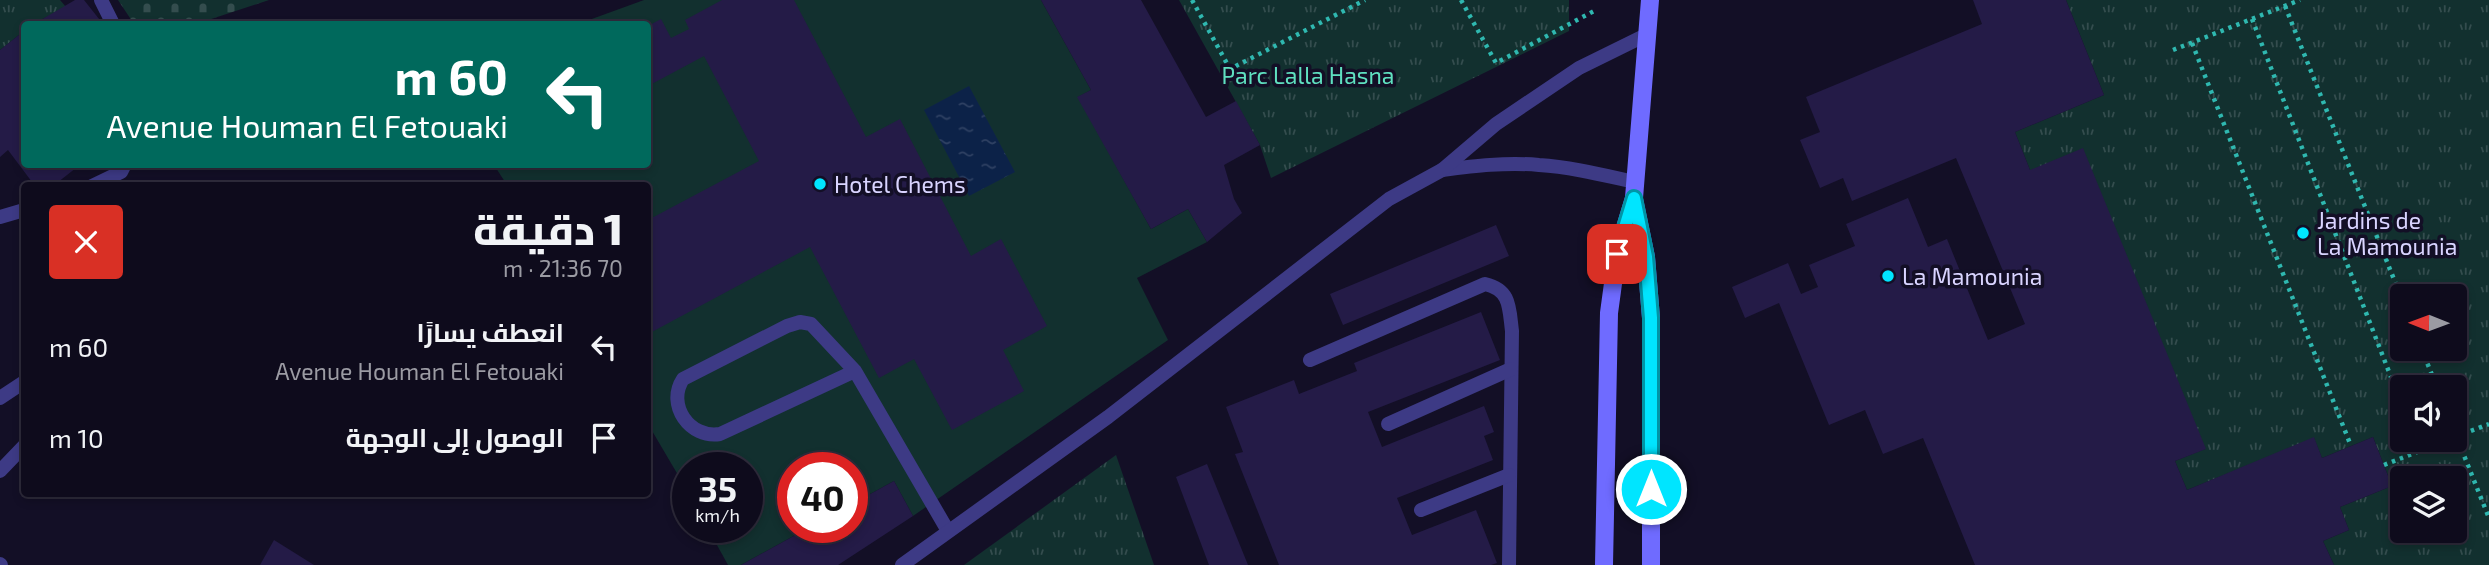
<!DOCTYPE html>
<html lang="ar">
<meta charset="utf-8">
<style>
:root{--surface:#0e0b1c;--page:#171425;--text:#f1f3f6;--muted:#9b9ba3;--line:#2e2b3b}
body{margin:0;font-family:"Exo 2",Cairo,sans-serif;background:var(--page);color:var(--text);direction:rtl;height:100vh;display:flex;flex-direction:column;font-size:26px;white-space:nowrap}
*{box-sizing:border-box;margin:0}
p{font-size:23px;color:var(--muted)}
.icon{flex:none;width:38px;height:38px;fill:none;stroke:currentColor;stroke-width:2;stroke-linecap:round;stroke-linejoin:round}
.map{position:relative;flex:1;overflow:hidden;direction:ltr}
.details{position:absolute;left:21px;top:182px;width:630px;height:315px;display:flex;flex-direction:column;background:var(--surface);border-radius:7px;box-shadow:0 4px 10px #0003,0 0 0 2px var(--line);direction:rtl}
.details>*{flex:none}
.banner{position:absolute;left:21px;top:21px;width:630px;height:147px;border-radius:7px;box-shadow:0 4px 10px #0003,0 0 0 2px var(--line);direction:rtl;background:#00695c;color:#fff;overflow:hidden}
.needle{width:46px;rotate:271deg}
.tools{position:absolute;left:2390px;top:284px;display:grid;gap:14px}
.tools a{display:grid;place-items:center;width:77px;height:77px;border-radius:7px;background:var(--surface);box-shadow:0 4px 10px #0003,0 0 0 2px var(--line);font-size:35px}
.speed{position:absolute;left:672px;top:452px;display:flex;gap:14px;font-size:35px;font-weight:700;text-align:center}
.speed>*{display:grid;place-content:center;width:91px;height:91px;border-radius:50%;background:var(--surface);box-shadow:0 4px 10px #0003,0 0 0 2px var(--line);line-height:1}
.speed small{font-size:18px;font-weight:400}
.speed .limit{border:10px solid #d22;background:#fff;color:#111}
.pin{position:absolute;display:grid;place-items:center;width:60px;height:60px;color:#fff;margin:-30px;border-radius:14px;box-shadow:0 4px 10px #0006}
.me{position:absolute;width:77px;margin:-38px;rotate:0deg;stroke-linejoin:round;filter:drop-shadow(0 0 5px #0008)}
.turn{display:flex;align-items:center;gap:24px;height:147px;padding:0 28px;font-size:32px}
.turn .icon{width:91px;height:91px;stroke-width:2.5}
.turn b{display:block;font-size:49px;line-height:60px}
.round{display:grid;place-items:center;flex:none;width:74px;height:74px;border-radius:7px;background:var(--page)}
.overview{display:flex;align-items:center;justify-content:space-between;height:119px;padding:0 28px}
h1{font-size:42px;font-weight:800;line-height:52px}
ul{padding:0;list-style:none}
li{display:flex;align-items:center;gap:21px;height:91px;padding:0 28px}
li div{flex:1}
li b{display:block;font-size:26px}
li em{font-style:normal}
.map>svg:first-child{display:block}
.grass{fill:url(#grass-tufts);fill-rule:evenodd}
.cemetery{fill:url(#cemetery-stones)}
.garden{fill:#12302f}
.water{fill:url(#water-ripples)}
.building{fill:#241b47}
.lines{fill:none;stroke-linecap:round;stroke-linejoin:round}
.path{stroke:#2fb8b0;stroke-width:4.5;stroke-dasharray:3.5 5;stroke-linecap:butt}
.lane{stroke:#3d3a85;stroke-width:14}
.secondary{stroke:#6f6bff;stroke-width:18}
.route-casing{stroke:#0095a6;stroke-width:18}
.route{stroke:#00e5ff;stroke-width:12}
.poi-dot{fill:#00e5ff;stroke:#130f26;stroke-width:2.5}
.labels{text-anchor:middle;dominant-baseline:central;stroke-width:7;stroke-linejoin:round;paint-order:stroke}
.park-label{font-size:23px;fill:#5fe0c0;stroke:#130f26}
.poi-label{font-size:23px;fill:#d9d4ff;stroke:#130f26;text-anchor:start}
</style>
<div class="map">
<svg width="2489" height="565" viewBox="0 0 2489 565">
<defs>
<pattern id="grass-tufts" width="24" height="20" patternUnits="userSpaceOnUse" patternTransform="scale(1.75)"><rect width="24" height="20" fill="#12302f"/><path d="M3 7l-1-3M5 7V3M7 7l1-3M15 17l-1-3M17 17v-4M19 17l1-3" fill="none" stroke="#344d4e"/></pattern>
<pattern id="cemetery-stones" width="16" height="16" patternUnits="userSpaceOnUse" patternTransform="scale(1.75)"><rect width="16" height="16" fill="#12302f"/><path d="M2 7V4a2 2 0 0 1 4 0v3zM10 15v-3a2 2 0 0 1 4 0v3z" fill="#344d4e"/></pattern>
<pattern id="water-ripples" width="26" height="14" patternUnits="userSpaceOnUse" patternTransform="scale(1.75)"><rect width="26" height="14" fill="#0c2248"/><path d="M2 4q2-2 4 0t4 0M15 11q2-2 4 0t4 0" fill="none" stroke="#2f4163"/></pattern>
</defs>
<rect width="100%" height="100%" fill="#130f26"/>
<g class="grass">
<path d="M0,0H60L66,7C53,13 38,24 24,24V31L0,50Z"/>
<polygon points="1179,0 1569,0 1569,31 1271,178 1260,145"/>
<path d="M2066,0H2489V565H2334L2323,541L2349,530L2340,507L2392,486L2373,437L2322,458L2314,438L2187,490L2175,461L2205,449L2030,170L2015,132L2104,95ZM2403,296H2455V348H2403ZM2403,387H2455V439H2403ZM2403,478H2455V530H2403Z"/>
<polygon points="1116,455 1154,565 964,565"/>
</g>
<polygon class="cemetery" points="118,0 269,0 196,24 134,24"/>
<polygon class="garden" points="644,0 1041,0 1091,90 1078,97 1151,229 1188,209 1207,242 1137,278 1168,340 913,516 894,481 852,504 852,467 793,467 793,527 810,527 741,565 728,565 707,527 747,527 747,467 688,467 688,492 648,424 648,186 507,185 494,165 648,164 648,24 578,24"/>
<polygon class="water" points="969,86 1015,172 969,196 924,110"/>
<g class="building">
<polygon points="75,0 84,0 103,24 34,24"/>
<polygon points="722,0 794,0 866,137 900,119 971,256 1001,239 1047,326 1003,350 1024,391 952,430 914,359 879,378 810,247 648,334 648,220 759,161 704,56 648,86 648,26 661,19 671,38 689,29 685,20"/>
<polygon points="1041,0 1141,0 1206,117 1236,101 1260,145 1224,165 1234,199 1242,213 1207,242 1188,209 1151,229 1077,97 1091,90"/>
<polygon points="1973,0 2066,0 2104,95 2015,132 2030,170 2083,148 2206,449 2175,461 2187,490 2314,437 2322,458 2373,437 2392,486 2340,507 2349,530 2323,541 2334,565 1975,565 1923,438 1883,454 1865,410 1829,425 1779,303 1745,318 1732,287 1788,263 1801,294 1818,287 1809,265 1855,246 1846,224 1908,198 1928,247 1947,239 1988,340 2025,324 1956,158 1852,201 1843,178 1820,188 1800,140 1820,132 1806,97 1982,24"/>
<polygon points="24,31 24,164 81,164 53,186 35,186 8,150 0,157 0,50"/>
<polygon points="1496,225 1509,256 1343,325 1330,294"/>
<polygon points="1481,312 1500,360 1368,412 1382,447 1484,406 1494,432 1484,436 1493,460 1397,498 1412,535 1476,510 1497,563 1491,565 1279,565 1235,454 1243,452 1226,407 1294,380 1299,394 1357,371 1354,363"/>
<polygon points="1207,464 1248,565 1209,565 1176,477"/>
<polygon points="894,481 913,516 838,565 741,565 810,527 852,527 852,504"/>
<polygon points="274,540 314,565 260,565"/>
</g>
<g class="lines">
<g class="path">
<polyline points="1192,0 1230,69 1365,0"/>
<polyline points="1461,0 1496,63 1594,11"/>
<polyline points="2285,6 2403,302"/>
<polyline points="2252,19 2403,408"/>
<polyline points="2192,43 2351,446"/>
<polyline points="2173,50 2300,0"/>
<polyline points="2421,348 2437,387"/>
<polyline points="2455,433 2489,518"/>
<polyline points="2455,437 2489,424"/>
<polyline points="2415,439 2419,451"/>
<polyline points="2384,465 2450,439"/>
</g>
<g class="lane">
<polyline points="101,0 113,24"/>
<path d="M1442,170C1474,166 1506,162 1539,165C1571,167 1603,175 1635,182"/>
<polyline points="92,186 121,172 125,164"/>
<polyline points="0,217 24,210"/>
<path d="M1310,360L1485,284C1511,290 1509,308 1512,331L1509,565"/>
<path d="M855,371L720,434C690,439 666,405 683,379L787,326L800,322L811,324L855,371L948,531"/>
<polyline points="0,398 24,382"/>
<polyline points="1388,424 1511,369"/>
<polyline points="0,471 24,446"/>
<polyline points="1421,510 1509,475"/>
<polyline points="0,564 1,565"/>
<polyline points="902,565 1108,417 1389,199 1442,170 1496,124 1579,68 1646,35"/>
</g>
<g class="secondary">
<polyline points="1634,199 1646,257 1651,318 1651,565"/>
<polyline points="1604,565 1609,313 1617,254 1634,198 1650,0"/>
</g>
</g>
<g class="lines">
<defs>
<polyline id="route" points="1617,254 1634,198 1646,257 1651,318 1651,489"/>
</defs>
<use href="#route" class="route-casing"/>
<use href="#route" class="route"/>
</g>
<g class="poi-dot">
<circle cx="820" cy="184" r="7"/>
<circle cx="2303" cy="233" r="7"/>
<circle cx="1888" cy="276" r="7"/>
</g>
<g class="labels">
<g class="park-label">
<text x="1308" y="75">Parc Lalla Hasna</text>
</g>
<g class="poi-label">
<text x="834" y="184">Hotel Chems</text>
<text x="2317" y="220">Jardins de<tspan x="2317" dy="26">La Mamounia</tspan></text>
<text x="1902" y="276">La Mamounia</text>
</g>
</g>
</svg>
<div class="tools">
<a><svg class="needle" viewBox="-14 -14 28 28"><path d="M0-13l5 13h-10z" fill="#e53935"/><path d="M0 13l5-13h-10z" fill="#9b9ba3"/></svg></a>
<a><svg class="icon" aria-label="sound" viewBox="0 0 24 24"><path d="M4 9h4l5-4v14l-5-4H4zM17 9q2 3 0 6"/></svg></a>
<a><svg class="icon" aria-label="layers" viewBox="0 0 24 24"><path d="M12 4l9 5-9 5-9-5zM3 14l9 5 9-5"/></svg></a>
</div>
<div class="speed"><div>35<small>km/h</small></div><div class="limit">40</div></div>
<div class="pin" style="left:1617px;top:254px;background:#d93025"><svg class="icon" aria-label="arrive" viewBox="0 0 24 24"><path d="M6 21V4h12l-3 4 3 4H6"/></svg></div>
<svg class="me" style="left:1651px;top:489px" viewBox="-20 -20 40 40"><circle r="17" fill="#00e5ff" stroke="#fff" stroke-width="3"/><path d="M0-11L8 9 0 5-8 9z" fill="#fff"/></svg>
<div class="banner">
<div class="turn"><svg class="icon" aria-label="left" viewBox="0 0 24 24"><path d="M17 20v-9H6M10 6l-5 5 5 5"/></svg><div><b>60 m</b>Avenue Houman El Fetouaki</div></div>
</div>
<section class="details">
<div class="overview"><div><h1>1 دقيقة</h1><p>70 m · 21:36</p></div><a class="round" style="background:#d93025;color:#fff"><svg class="icon" aria-label="close" viewBox="0 0 24 24"><path d="M6 6l12 12M18 6L6 18"/></svg></a></div>
<ul>
<li><svg class="icon" aria-label="left" viewBox="0 0 24 24"><path d="M17 20v-9H6M10 6l-5 5 5 5"/></svg><div><b>انعطف يسارًا</b><p>Avenue Houman El Fetouaki</p></div><em>60 m</em></li>
<li><svg class="icon" aria-label="arrive" viewBox="0 0 24 24"><path d="M6 21V4h12l-3 4 3 4H6"/></svg><div><b>الوصول إلى الوجهة</b></div><em>10 m</em></li>
</ul>
</section>
</div>
